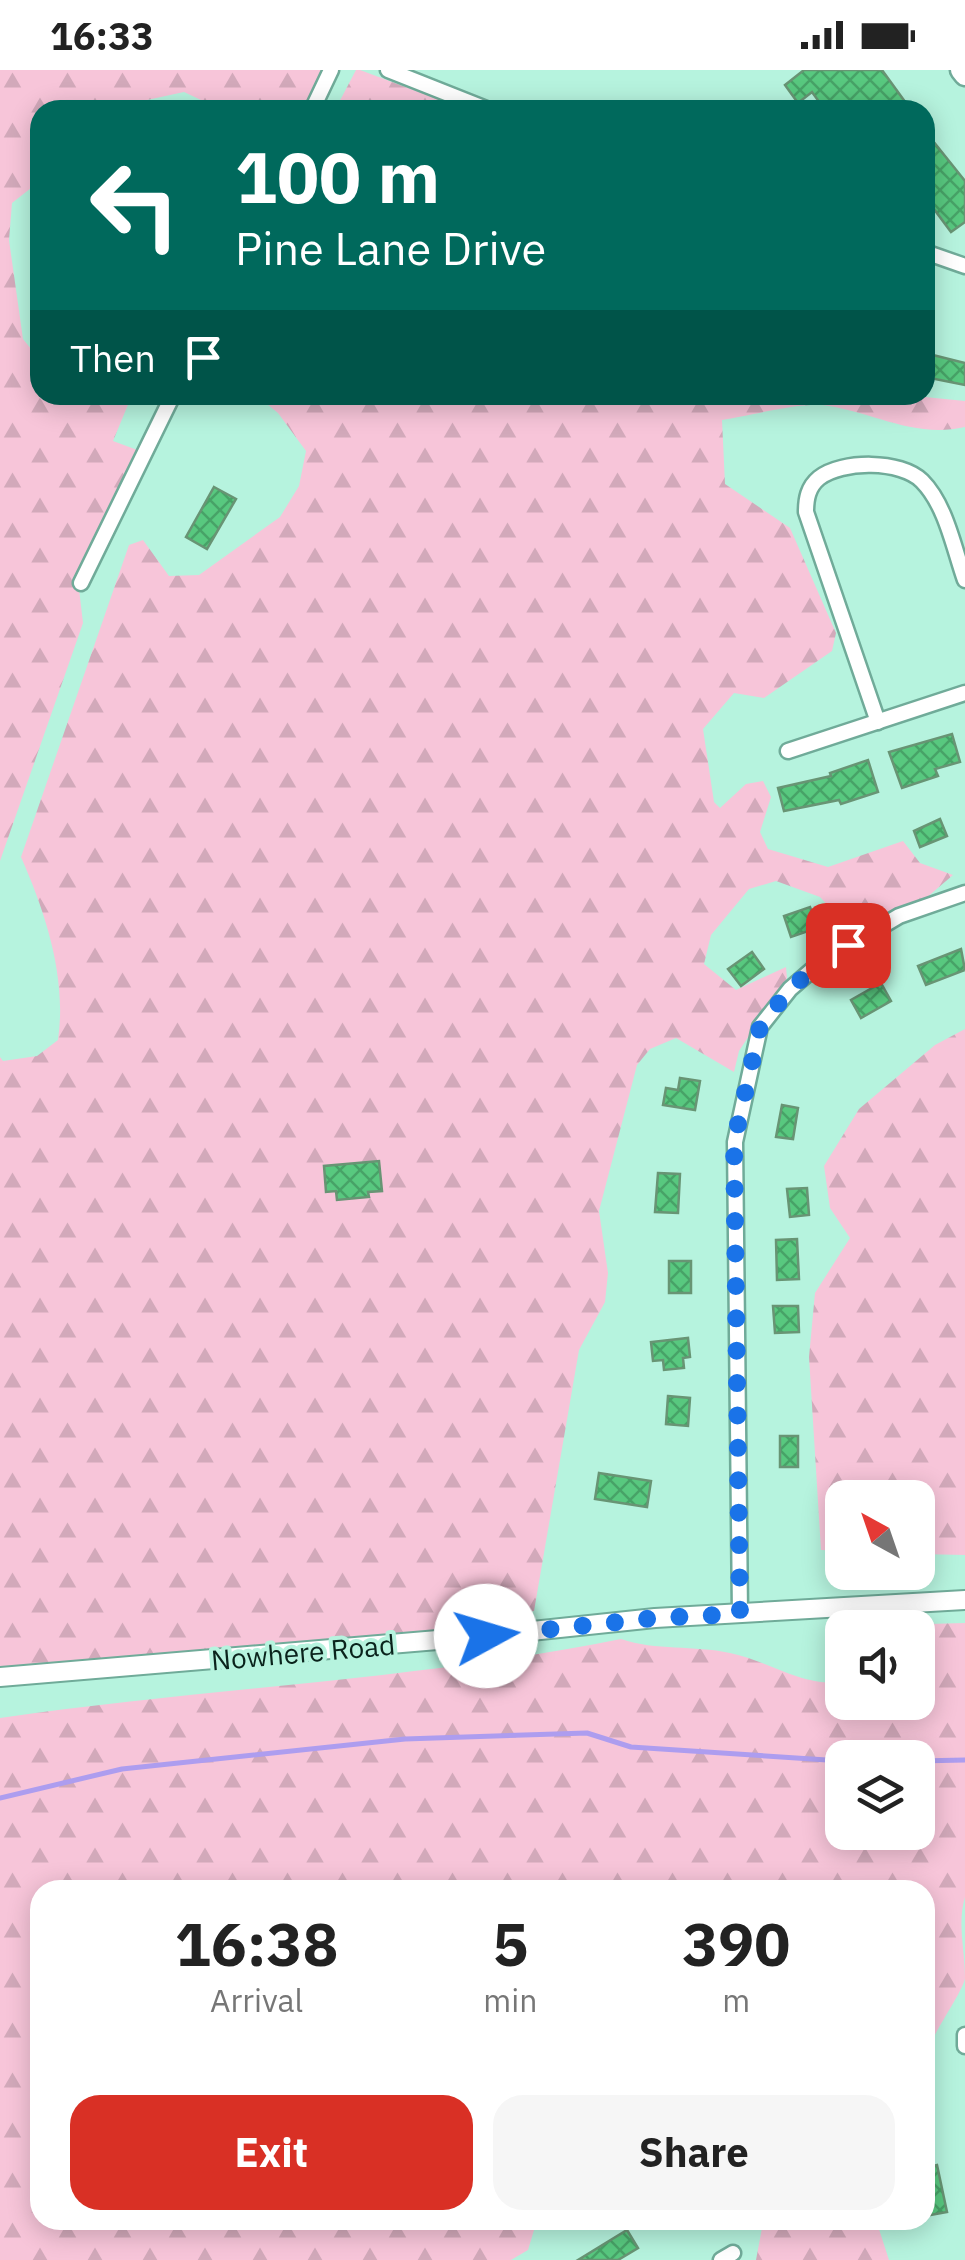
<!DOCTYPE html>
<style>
:root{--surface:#fff;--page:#f6f6f6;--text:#222;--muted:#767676;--accent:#d93025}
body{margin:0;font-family:"IBM Plex Sans",sans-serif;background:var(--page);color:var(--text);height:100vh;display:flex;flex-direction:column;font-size:38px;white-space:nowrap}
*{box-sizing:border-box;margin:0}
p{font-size:32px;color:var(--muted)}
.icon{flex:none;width:55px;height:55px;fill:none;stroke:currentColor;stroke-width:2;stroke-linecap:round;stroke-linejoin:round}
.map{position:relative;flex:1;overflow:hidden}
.drawer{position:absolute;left:30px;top:1810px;width:905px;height:350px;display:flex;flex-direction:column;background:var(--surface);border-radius:30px;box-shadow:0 5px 25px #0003}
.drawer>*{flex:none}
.guide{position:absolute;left:30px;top:30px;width:905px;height:305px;border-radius:30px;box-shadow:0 5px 25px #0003;background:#00695c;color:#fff;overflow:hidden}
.needle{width:65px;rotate:320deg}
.controls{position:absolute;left:825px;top:1410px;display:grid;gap:20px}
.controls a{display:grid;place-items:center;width:110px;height:110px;border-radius:20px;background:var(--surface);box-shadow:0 5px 25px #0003;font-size:50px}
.pin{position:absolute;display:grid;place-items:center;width:85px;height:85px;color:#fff;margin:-42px;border-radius:20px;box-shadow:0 5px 15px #0006}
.me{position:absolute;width:110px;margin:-55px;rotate:84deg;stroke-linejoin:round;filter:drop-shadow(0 0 8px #0008)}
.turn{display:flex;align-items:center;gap:35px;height:210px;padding:0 40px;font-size:45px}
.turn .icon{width:130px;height:130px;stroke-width:2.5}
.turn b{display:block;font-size:70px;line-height:85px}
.then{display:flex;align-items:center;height:95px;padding:0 40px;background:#0003;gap:20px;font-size:38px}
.eta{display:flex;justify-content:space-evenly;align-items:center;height:170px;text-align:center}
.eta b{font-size:60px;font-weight:700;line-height:70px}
.cta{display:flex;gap:20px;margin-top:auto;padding:20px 40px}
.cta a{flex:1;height:115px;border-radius:30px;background:var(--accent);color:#fff;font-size:40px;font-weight:700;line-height:115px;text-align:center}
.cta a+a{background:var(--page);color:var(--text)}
.status{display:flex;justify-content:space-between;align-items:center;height:70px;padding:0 50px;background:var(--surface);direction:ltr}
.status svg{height:28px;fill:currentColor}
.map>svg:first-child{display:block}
.forest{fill:url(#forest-firs);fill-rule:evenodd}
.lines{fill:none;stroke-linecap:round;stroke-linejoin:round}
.stream{stroke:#ad9def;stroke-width:5}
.building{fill:url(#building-cross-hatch);stroke:#689474;stroke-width:2.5}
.minor-casing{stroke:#70ab99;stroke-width:19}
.tertiary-casing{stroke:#70ab99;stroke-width:22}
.secondary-casing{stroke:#70ab99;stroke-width:25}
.minor{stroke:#fff;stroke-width:14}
.tertiary{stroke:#fff;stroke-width:18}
.secondary{stroke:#fff;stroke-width:20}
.route{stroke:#1a73e8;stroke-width:18;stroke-dasharray:0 32.4}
.labels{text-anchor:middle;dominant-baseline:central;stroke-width:8;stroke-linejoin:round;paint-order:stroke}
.street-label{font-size:28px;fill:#0a231c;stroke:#b6f3de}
</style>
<div class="status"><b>16:33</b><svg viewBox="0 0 49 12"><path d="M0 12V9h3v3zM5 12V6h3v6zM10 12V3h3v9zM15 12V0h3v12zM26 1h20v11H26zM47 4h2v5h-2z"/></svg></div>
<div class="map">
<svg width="965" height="2190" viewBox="0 0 965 2190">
<defs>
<pattern id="forest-firs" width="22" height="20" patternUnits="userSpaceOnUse" patternTransform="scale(2.5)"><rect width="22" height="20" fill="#f7c5d9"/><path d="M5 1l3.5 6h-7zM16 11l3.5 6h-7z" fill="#d2a9ba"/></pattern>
<pattern id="building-cross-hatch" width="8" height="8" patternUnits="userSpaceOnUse" patternTransform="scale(2.5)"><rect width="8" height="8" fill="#58c87f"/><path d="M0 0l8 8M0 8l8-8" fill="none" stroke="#47a267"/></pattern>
</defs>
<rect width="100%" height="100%" fill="#b6f3de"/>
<g class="forest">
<polygon points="0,0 323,0 303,40 209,40 201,30 184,22 147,30 134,40 40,40 40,111 12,133 9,170 23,269 40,290 40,325 132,325 113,371 140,381 77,502 83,553 0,791"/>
<polygon points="356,0 360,0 467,40 335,40"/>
<path d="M256,325H905L965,331V357C913,369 872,341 822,335C798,333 748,346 722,350L725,414L790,458L836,563L832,581L764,628L734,623L703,659L714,732L720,738L746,714L763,711L771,727L760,762L768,779L828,797L903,771L920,793L953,805L925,829L838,865L832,840L820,827L776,811L749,819L711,865L704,894L736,920L786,897L787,908L739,981L734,1002L676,968L650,979L637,995L599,1141L608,1203L605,1232L579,1280L534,1541L458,1561L0,1599V987L3,991L37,986L58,970C67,908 46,844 21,787L129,475L143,470L169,506L199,505L280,447L299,416L306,381L278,343Z"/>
<polygon points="965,959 965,1485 918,1484 918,1428 842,1428 842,1481 821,1480 809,1287 815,1223 850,1168 830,1138 824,1096 859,1039 935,975"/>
<path d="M965,1553V1827C957,1854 965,1879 965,1908C964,1919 938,1956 931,1973L925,1975V1820H40V2150H537L528,2180L511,2190H0V1648C207,1618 416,1610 621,1569C656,1581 694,1575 730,1583C771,1592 798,1615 842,1613V1632H918V1558L853,1556ZM842,1688H918V1762H842Z"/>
<polygon points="757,2150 876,2150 889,2190 756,2190 762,2158"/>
</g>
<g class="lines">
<g class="stream">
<polyline points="918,1691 965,1690"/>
<polyline points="0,1728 122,1699 405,1669 587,1663 631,1677 842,1691"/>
</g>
</g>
<g class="building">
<polygon points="804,0 882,0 911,40 825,40 812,22 798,33 785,15"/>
<polygon points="925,61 965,111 965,152 951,162 925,127"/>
<polygon points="925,283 965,293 965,315 925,307"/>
<polygon points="214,417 236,429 207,479 186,467"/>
<polygon points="952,664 960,692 935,699 938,706 902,718 889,682"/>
<polygon points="868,690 878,722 841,734 839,730 784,741 778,718 831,706 830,703"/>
<polygon points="940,749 947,766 920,777 914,761"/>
<polygon points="810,837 817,858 791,867 784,846"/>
<polygon points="961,879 965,900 926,915 918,896"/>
<polygon points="752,882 764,899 741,916 728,899"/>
<polygon points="881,913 891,931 861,948 851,930"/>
<polygon points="680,1008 700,1011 695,1040 663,1035 666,1018 678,1020"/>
<polygon points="782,1035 798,1038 793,1069 776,1067"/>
<polygon points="379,1091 382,1121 368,1122 369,1127 337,1130 336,1121 326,1122 324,1096"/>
<polygon points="658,1103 680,1104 678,1143 655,1142"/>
<polygon points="807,1118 809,1145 790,1147 787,1119"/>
<polygon points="797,1169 799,1209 777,1210 776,1170"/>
<rect x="669" y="1191" width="22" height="32"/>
<polygon points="773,1236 798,1236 799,1262 775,1263"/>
<polygon points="688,1268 690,1287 683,1288 684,1298 664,1300 663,1290 653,1291 651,1272"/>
<polygon points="668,1326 690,1328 688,1356 666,1354"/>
<rect x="780" y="1366" width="18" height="31"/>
<polygon points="599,1403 651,1411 647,1437 595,1429"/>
<polygon points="937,2095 947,2142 925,2146 925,2098"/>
<polygon points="627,2160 638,2178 618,2190 578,2190"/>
</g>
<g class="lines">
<defs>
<g id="minor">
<polyline points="388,0 489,40"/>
<polyline points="312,40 331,0"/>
<polyline points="925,182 965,196"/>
<polyline points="81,513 173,325"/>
<path d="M878,652L806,442C806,429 808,417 819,408C842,390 901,390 922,411C946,435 954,479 965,510"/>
<polyline points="788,681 965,623"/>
<polyline points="740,1544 735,1072 760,957 790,919 820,893 899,846 965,823"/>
<polyline points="965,1965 965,1976"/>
<polyline points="721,2190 733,2183"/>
</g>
<polyline id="tertiary" points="0,1607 485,1566 655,1548 965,1530"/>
<polyline id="secondary" points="961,0 965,5"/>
</defs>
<use href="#minor" class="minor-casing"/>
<use href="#tertiary" class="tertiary-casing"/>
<use href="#secondary" class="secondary-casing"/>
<use href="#minor" class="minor"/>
<use href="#tertiary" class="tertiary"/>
<use href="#secondary" class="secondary"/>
</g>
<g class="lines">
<polyline class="route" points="486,1566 655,1548 740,1544 734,1072 760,957 790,919 820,893 848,875"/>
</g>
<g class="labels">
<g class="street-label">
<text transform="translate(303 1582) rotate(-5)">Nowhere Road</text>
</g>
</g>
</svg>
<div class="controls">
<a><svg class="needle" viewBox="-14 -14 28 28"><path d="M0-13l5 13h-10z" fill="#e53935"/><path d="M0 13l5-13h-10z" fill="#767676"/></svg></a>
<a><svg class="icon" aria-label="sound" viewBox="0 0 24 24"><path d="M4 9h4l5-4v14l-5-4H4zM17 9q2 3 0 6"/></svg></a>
<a><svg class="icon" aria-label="layers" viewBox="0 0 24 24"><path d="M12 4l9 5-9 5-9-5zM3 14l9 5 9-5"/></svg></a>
</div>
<div class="pin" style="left:848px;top:875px;background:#d93025"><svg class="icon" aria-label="arrive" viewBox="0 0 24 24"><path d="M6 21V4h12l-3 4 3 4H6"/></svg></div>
<svg class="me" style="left:486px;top:1566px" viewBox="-20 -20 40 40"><circle r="19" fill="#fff"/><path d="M0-13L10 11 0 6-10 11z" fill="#1a73e8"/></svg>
<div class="guide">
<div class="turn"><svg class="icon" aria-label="left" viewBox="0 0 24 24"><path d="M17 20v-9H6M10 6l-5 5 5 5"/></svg><div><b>100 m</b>Pine Lane Drive</div></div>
<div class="then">Then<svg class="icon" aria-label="arrive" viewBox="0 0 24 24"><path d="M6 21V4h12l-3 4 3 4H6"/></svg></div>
</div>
<section class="drawer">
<div class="eta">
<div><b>16:38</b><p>Arrival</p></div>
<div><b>5</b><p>min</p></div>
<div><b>390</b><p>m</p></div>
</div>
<div class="cta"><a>Exit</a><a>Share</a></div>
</section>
</div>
